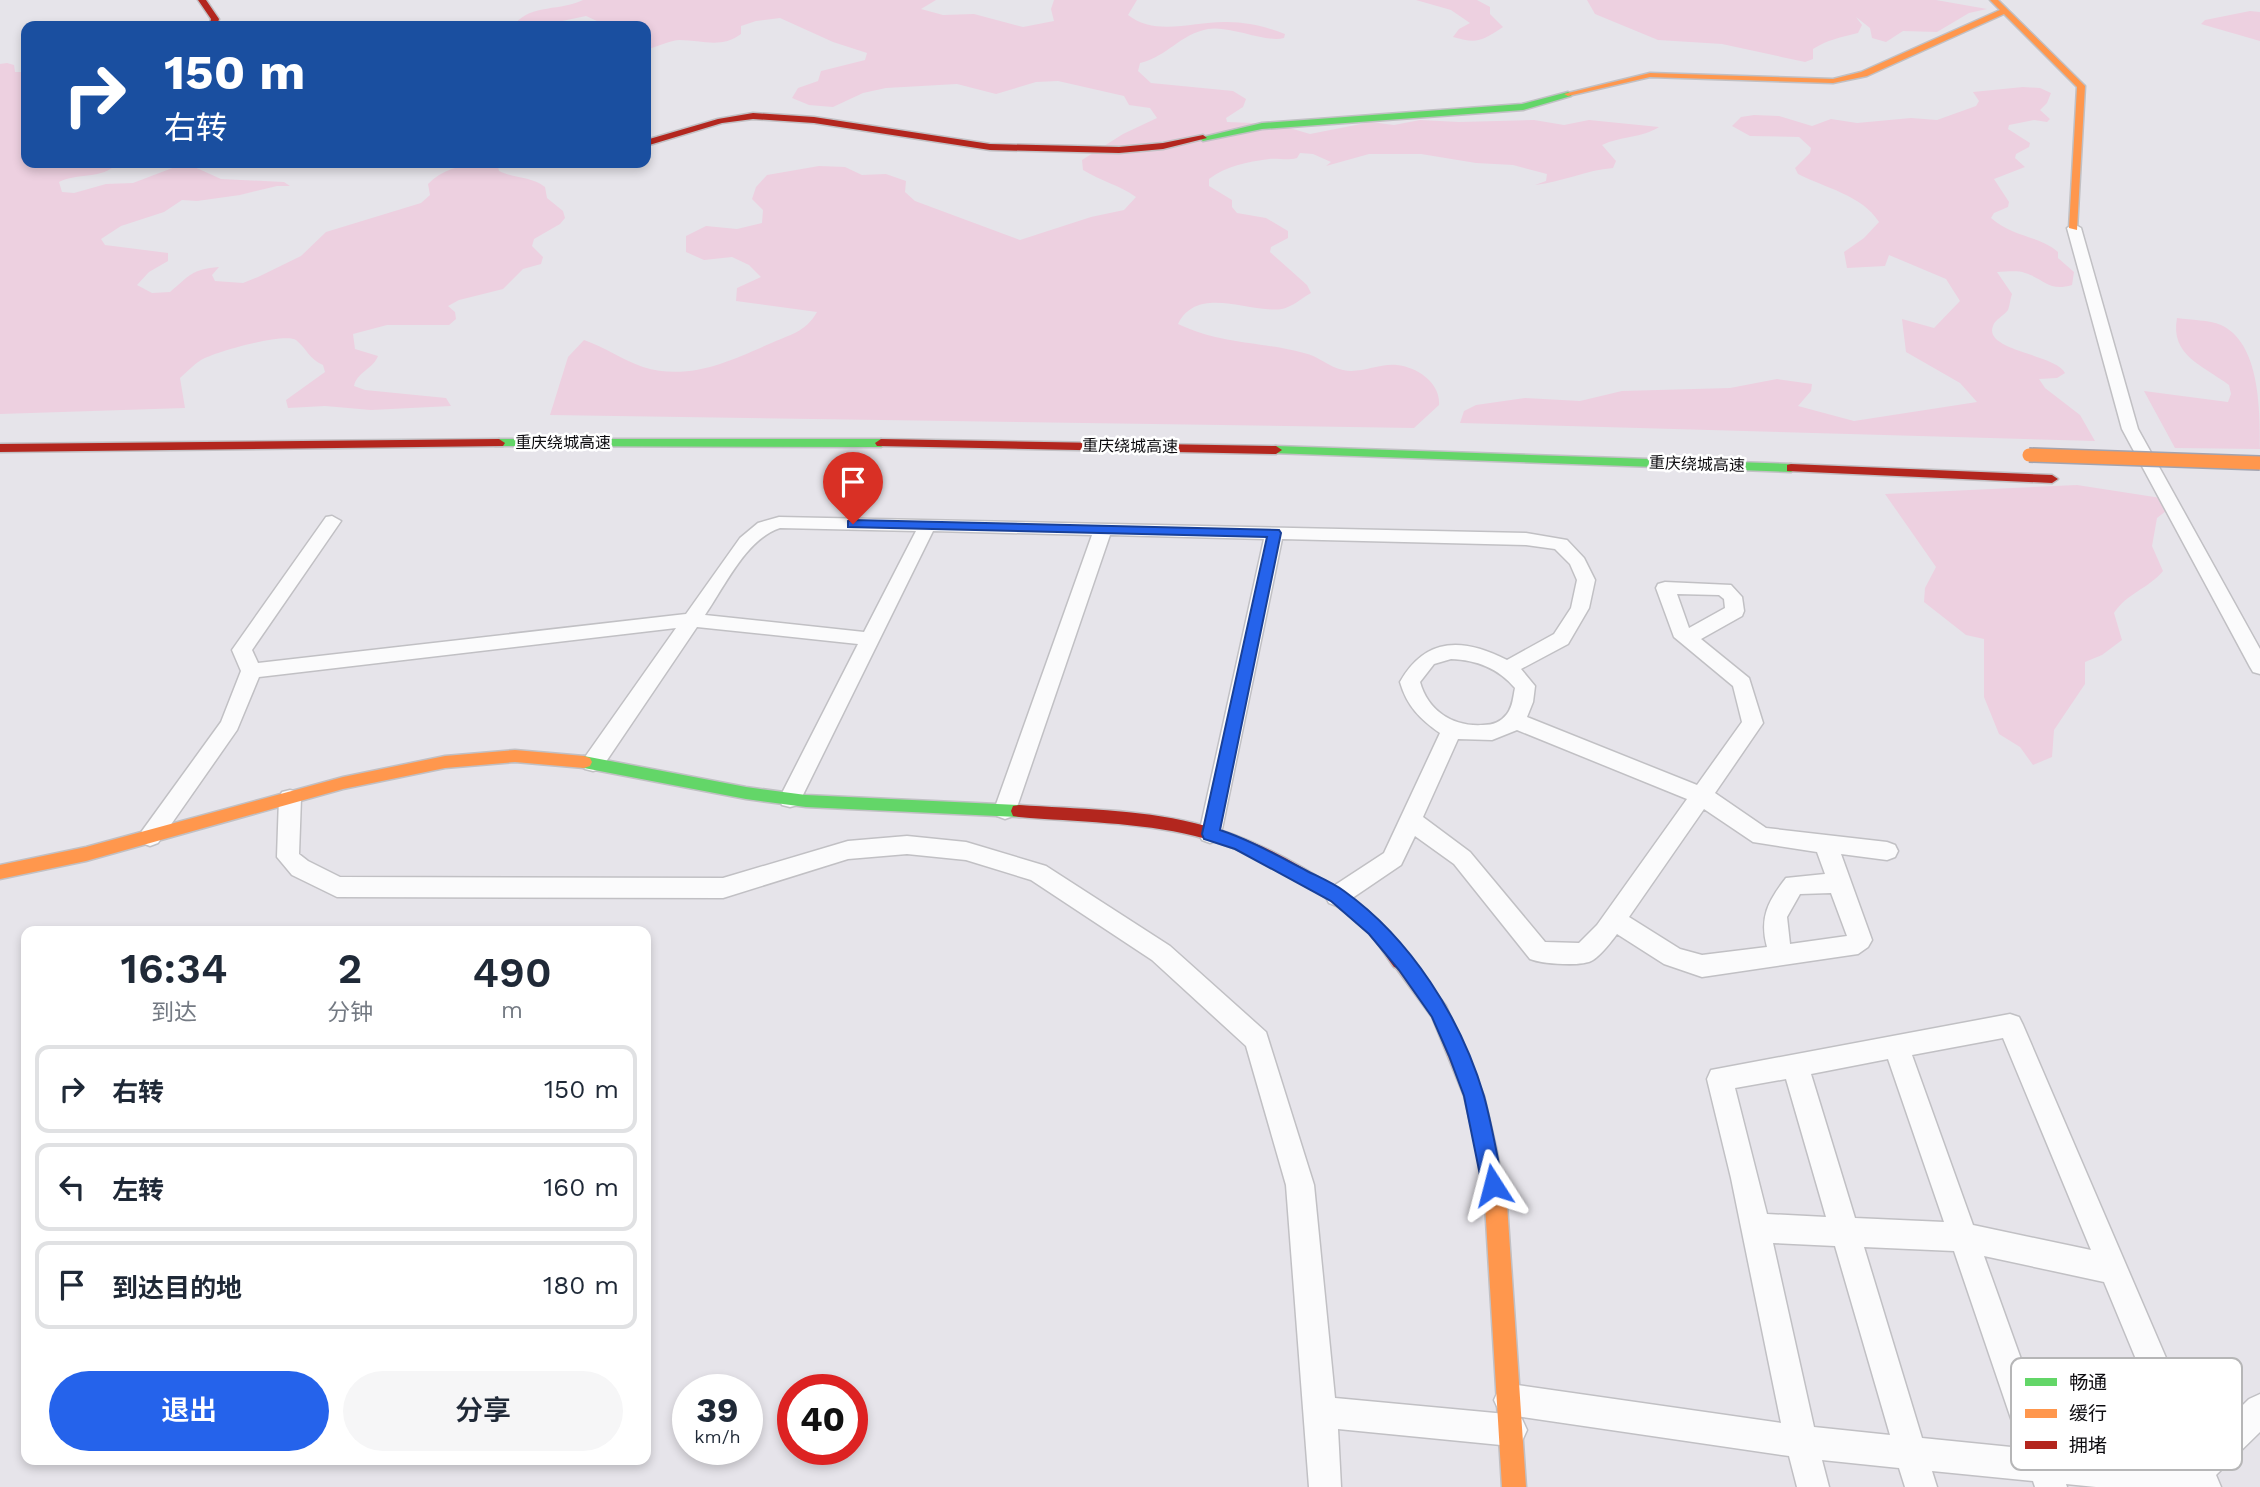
<!DOCTYPE html>
<html lang="zh">
<meta charset="utf-8">
<style>
:root{--surface:#fff;--page:#f6f6f7;--text:#1f2937;--muted:#747a83;--line:#e0e1e3;--accent:#2563eb}
body{margin:0;font-family:"Work Sans","Noto Sans SC",sans-serif;background:var(--page);color:var(--text);height:100vh;display:flex;flex-direction:column;font-size:26px;white-space:nowrap}
*{box-sizing:border-box;margin:0}
p{font-size:23px;color:var(--muted)}
.icon{flex:none;width:38px;height:38px;fill:none;stroke:currentColor;stroke-width:2;stroke-linecap:round;stroke-linejoin:round}
.map{position:relative;flex:1;overflow:hidden}
.panel{position:absolute;left:21px;top:926px;width:630px;height:539px;display:flex;flex-direction:column;background:var(--surface);border-radius:14px;box-shadow:0 4px 10px #0003}
.panel>*{flex:none}
.top-card{position:absolute;left:21px;top:21px;width:630px;height:147px;border-radius:14px;box-shadow:0 4px 10px #0003;background:#1a4fa0;color:#fff;overflow:hidden}
.speed{position:absolute;left:672px;top:1374px;display:flex;gap:14px;font-size:35px;font-weight:700;text-align:center}
.speed>*{display:grid;place-content:center;width:91px;height:91px;border-radius:50%;background:var(--surface);box-shadow:0 4px 10px #0003;line-height:1}
.speed small{font-size:18px;font-weight:400}
.speed .limit{border:10px solid #d22;background:#fff;color:#111}
.pin{position:absolute;display:grid;place-items:center;width:60px;height:60px;color:#fff;margin:-72px -30px;border-radius:50% 50% 50% 0;rotate:-45deg;box-shadow:0 0 7px #0007}
.pin .icon{rotate:45deg}
.me{position:absolute;width:77px;margin:-38px;rotate:351deg;stroke-linejoin:round;filter:drop-shadow(0 0 5px #0008)}
.turn{display:flex;align-items:center;gap:24px;height:147px;padding:0 28px;font-size:32px}
.turn .icon{width:91px;height:91px;stroke-width:2.5}
.turn b{display:block;font-size:49px;line-height:60px}
.eta{display:flex;justify-content:space-evenly;align-items:center;height:119px;text-align:center}
.eta b{font-size:42px;font-weight:600;line-height:49px}
.primary-button{display:flex;gap:14px;margin-top:auto;padding:14px 28px}
.primary-button a{flex:1;height:80px;border-radius:42px;background:var(--accent);color:#fff;font-size:28px;font-weight:600;line-height:80px;text-align:center}
.primary-button a+a{background:var(--page);color:var(--text)}
ul{padding:0;list-style:none}
li{display:flex;align-items:center;gap:21px;height:88px;margin:0 14px 10px;padding:0 14px;border:4px solid var(--line);border-radius:14px}
li div{flex:1}
li b{display:block;font-size:26px}
li em{font-style:normal}
.map>svg:first-child{display:block}
.green{fill:#edd0e0}
.lines{fill:none;stroke-linecap:round;stroke-linejoin:round}
.street-casing{stroke:#c1c0c4;stroke-width:3}
.fast-casing{stroke:#c1c0c4;stroke-width:3}
.slow-casing{stroke:#c1c0c4;stroke-width:3}
.jam-casing{stroke:#c1c0c4;stroke-width:3}
.street{fill:#fbfbfc;fill-rule:evenodd}
.fast{fill:#63d668;fill-rule:evenodd}
.slow{fill:#ff974d;fill-rule:evenodd}
.jam{fill:#b3261e;fill-rule:evenodd}
.slow-bridge-casing{stroke:#a2a3af;stroke-width:16;stroke-linecap:butt}
.slow-bridge{stroke:#ff974d;stroke-width:13}
.route{fill:#2563eb;stroke:#184099;stroke-width:2}
.labels{text-anchor:middle;dominant-baseline:central;stroke-width:5;stroke-linejoin:round;paint-order:stroke}
.far-street-label{font-size:16px;fill:#0d0c10;stroke:#fff}
.key{fill:#fff;stroke:#b6b6b7;stroke-width:2}
.key-label{font-size:19px;fill:#0d0c10}
</style>
<div class="map">
<svg width="2260" height="1487" viewBox="0 0 2260 1487">
<rect width="100%" height="100%" fill="#e6e4ea"/>
<g class="green">
<path d="M583,0H936L921,9L943,15L974,14L1023,27L1054,21L1051,9L1054,0H1137L1128,15C1156,37 1195,21 1227,22C1247,22 1267,27 1285,34L1284,38C1265,43 1230,25 1208,29C1180,34 1167,57 1140,63L1138,71L1151,83L1233,91L1246,99L1243,107L1226,118L1227,122L1276,124L1310,134L1371,122L1394,125L1420,120L1459,122L1534,120L1564,125L1589,120L1659,127C1642,138 1621,136 1602,145L1616,161L1613,168C1586,170 1563,182 1535,185L1546,181L1547,174L1513,165L1476,163L1421,154H1369L1326,166L1331,162L1313,154L1300,153L1297,158C1286,161 1279,158 1269,159C1247,162 1226,166 1209,179V186L1232,200V207L1237,213L1266,218L1288,231V238L1271,247L1270,252L1307,285L1311,293C1302,298 1292,307 1282,309C1250,314 1198,284 1178,324C1223,345 1259,341 1304,353C1319,356 1328,367 1343,370C1361,374 1379,363 1397,365C1417,367 1441,383 1439,405L1414,428L550,415L568,357L584,340C605,347 622,360 643,367C688,381 728,362 769,344C789,335 806,332 817,312L736,301L737,288L761,277L749,265L732,257L704,260L686,252V236L706,226L737,229L762,223L763,210L752,199L756,187L767,175L819,166L845,167L862,175L886,174L906,181L905,192L915,201L1020,240L1091,217L1124,210L1136,197C1119,185 1101,181 1083,170L1082,160L1123,134L1157,118L1150,108L1129,105L1124,96L1058,81L1036,82L996,94L957,84L886,88L863,93L833,107L809,105L792,98L798,88L818,81L821,71L865,60L867,53L833,42L780,18L756,21L741,26V34C721,49 702,40 679,40C669,41 656,47 646,50V26H608L586,16L548,24H515C531,4 562,11 583,0Z"/>
<path d="M1416,0H1477L1490,7V14L1503,27C1482,41 1477,44 1453,37L1459,29L1470,23L1451,10Z"/>
<path d="M1587,0H1936L1987,9L1969,13L1937,32L1903,31L1886,42L1872,38L1870,28L1856,17L1862,25L1858,33C1841,37 1827,40 1813,49V59L1805,62L1722,44L1658,40L1595,14Z"/>
<polygon points="2250,11 2260,12 2260,41 2201,24 2205,20"/>
<path d="M7,63L14,65L15,72H26V163L116,164C104,179 76,173 59,182L62,192L74,193L106,184L133,183L175,167L190,165L221,179L284,182L290,186H277L240,195L197,201L182,200L164,212L121,226L101,239L105,245L168,253V261L149,272L137,285L152,293L170,292C189,276 192,269 219,267L212,275L215,281L243,283L258,277L301,256L326,232L421,203L430,195L428,184C446,166 473,161 498,167L499,171C515,179 531,176 545,187L547,198L563,211L565,218L560,224L534,239L532,246L543,257L541,264L523,269L503,289L459,300L448,306L455,312L456,319L449,325H387L353,334L355,349L378,356C373,369 357,372 354,386L365,390L446,398L451,406L371,410L325,406L288,408L286,400L325,372L323,365C310,360 306,348 296,340C285,332 214,352 201,360C193,365 187,372 180,378L185,408L0,414V64Z"/>
<path d="M2023,87L2040,88L2051,93L2047,103L2040,110L2050,119L2047,122L2034,120L2009,125L2008,129L2030,143L2029,147L2016,154L2015,158L2025,167L1994,179L2009,202L2008,207L1994,213L1991,218C2014,238 2038,235 2058,252V258L2074,272L2072,285C2048,292 2045,279 2025,273C2017,270 2006,272 1997,272L2012,294C2010,299 2010,305 2008,310C2004,316 1995,319 1993,326C1983,351 2056,354 2065,373L2057,378L2039,379L2045,388L2080,415L2095,441L1460,423L1464,411L1476,405L1525,398L1580,401L1622,391L1730,388L1777,379L1812,384L1811,391L1798,406L1854,421L1977,402L1960,383L1906,352L1902,319L1934,328L1960,301L1946,279L1889,255L1885,266L1847,268L1844,252L1864,238L1879,222C1862,195 1825,188 1798,174L1795,168L1810,153L1811,148L1799,137L1750,136L1732,126L1741,117L1754,115L1779,116L1812,126L1831,119L1857,123L1911,118L1937,120L1976,106L1979,101L1973,92Z"/>
<path d="M2177,318C2191,320 2209,320 2221,325C2260,343 2260,409 2260,449L2175,448L2144,391L2228,402L2231,394L2229,385C2202,365 2170,355 2177,318Z"/>
<path d="M2077,485L2161,498L2166,511L2157,518L2152,546L2163,571C2148,589 2127,593 2114,613L2122,640L2102,655L2085,662V684L2054,730L2052,757L2033,765L2020,747L1999,734L1984,697V639L1966,635L1924,602L1925,588L1936,567L1885,494Z"/>
</g>
<g class="lines">
<defs>
<g id="street">
<polygon points="2074,224 2081,228 2138,429 2260,649 2260,674 2253,672 2250,667 2122,429 2067,228"/>
<path d="M332,516L341,521L252,650L258,663L686,614L740,538L758,523L779,517L1526,533L1567,540L1584,558L1595,580L1589,608L1568,644L1521,669L1535,686L1533,702L1527,717L1697,785L1742,722L1733,686L1674,637L1656,588L1658,584L1665,582L1731,585L1742,597L1744,611L1742,616L1701,639L1749,678L1763,723L1715,793L1766,828L1887,842L1895,845L1898,851L1895,857L1887,860L1841,854L1872,940L1868,947L1858,954L1702,977L1664,964L1617,934C1611,942 1602,954 1593,960C1583,967 1543,964 1530,959L1454,864L1415,836L1401,865L1345,903L1337,906L1329,903L1325,896L1329,889L1384,853L1440,733C1420,719 1407,706 1400,682C1426,636 1464,638 1507,660L1554,634L1571,608L1577,580L1570,564L1555,549L1526,545L1282,539L1221,834L1218,840L1210,843L1202,840L1199,834L1264,539L1110,535L1016,810L1013,816L1005,819L997,816L994,810L1092,535L933,531L798,805L790,807L782,805L779,799L858,644L697,627L601,769L593,771L585,769L582,763L585,757L676,628L259,677L237,730L158,843L150,846L142,843L139,837L142,831L221,722L241,671L232,650L326,517ZM780,528L916,531L864,632L705,615C725,586 746,539 780,528ZM1677,594L1719,595L1724,599L1725,608L1689,628ZM1451,659C1477,660 1498,668 1515,688C1513,697 1513,706 1507,714C1501,722 1493,725 1483,725C1453,727 1428,711 1420,682L1434,664ZM1517,730L1687,799L1597,925L1579,943L1545,942L1470,852L1423,817L1458,739L1492,740ZM1704,809L1753,842L1817,852L1825,874L1786,878C1768,901 1759,918 1767,947L1702,955L1680,949L1629,917ZM1831,893L1847,936L1790,944L1787,917L1800,894Z"/>
<path d="M290,790L298,792L301,798L299,854L308,861L340,877L723,878L848,841L907,836L966,842L1046,866L1170,946L1266,1032L1314,1185L1335,1398L1506,1414L1499,1411L1494,1400L1499,1389L1510,1384L1781,1423L1731,1178L1707,1079L1711,1070L2010,1014L2019,1017L2023,1025L2203,1444L2249,1399L2260,1394V1432L2216,1475L2221,1487H2096L2066,1484L2067,1487H2035L2033,1481L1932,1471L1937,1487H1905L1899,1468L1822,1460L1829,1487H1797L1789,1456L1516,1416L1522,1419L1527,1430L1522,1441L1511,1446L1338,1429L1341,1487H1309L1286,1185L1246,1046L1152,960L1031,880L966,860L907,854L848,859L723,898L337,897L292,875L277,857L279,798L282,792ZM2003,1038L2091,1250L1973,1225L1912,1055ZM1888,1059L1944,1222L1855,1218L1811,1074ZM1786,1079L1826,1217L1767,1214L1735,1088ZM1773,1243L1835,1246L1890,1435L1814,1427ZM1864,1247L1954,1251L2021,1448L1922,1438ZM1984,1256L2104,1282L2179,1463L2054,1451Z"/>
</g>
<g id="fast">
<polygon points="1568,92 1572,94 1571,96 1523,110 1262,129 1203,141 1199,138 1262,123 1522,104"/>
<polygon points="499,439 881,439 887,443 881,447 495,446 493,443"/>
<polygon points="1276,446 1791,464 1797,468 1791,472 1272,453 1272,447"/>
<polygon points="584,756 746,787 806,795 1019,805 1025,806 1027,811 1025,816 1019,817 806,807 746,799 584,768 578,766 576,762 578,758"/>
</g>
<g id="slow">
<polygon points="1990,0 1998,0 2085,86 2077,230 2069,228 2077,87 2004,14 1867,76 1833,83 1650,77 1568,96 1564,94 1650,73 1833,79 1861,72 2000,10"/>
<polygon points="515,750 584,756 590,758 592,762 590,766 584,768 515,762 445,768 343,789 86,861 0,879 0,865 86,847 343,777 445,756"/>
<polygon points="1400,953 1406,955 1446,1006 1484,1096 1496,1147 1507,1204 1526,1487 1502,1487 1485,1204 1476,1147 1464,1096 1432,1017 1391,961 1394,955"/>
</g>
<g id="jam">
<polygon points="198,0 206,0 219,19 217,26 209,26 211,19"/>
<polygon points="753,113 814,117 990,144 1119,147 1163,143 1203,135 1207,138 1163,149 1119,153 990,150 814,123 753,119 722,123 646,146 646,140 718,119"/>
<polygon points="499,439 505,443 503,446 0,452 0,444"/>
<polygon points="881,439 1276,446 1282,450 1276,454 877,446 875,443"/>
<polygon points="1791,464 2052,475 2058,479 2052,483 1787,471 1787,465"/>
<path d="M1019,805C1077,809 1137,809 1194,823C1244,834 1291,859 1334,887C1364,906 1394,929 1409,961L1406,967L1400,969L1394,967C1385,955 1378,942 1368,932C1322,889 1256,851 1195,836C1138,822 1077,822 1019,817L1013,816L1011,811L1013,806Z"/>
</g>
</defs>
<use href="#street" class="street-casing"/>
<use href="#fast" class="fast-casing"/>
<use href="#slow" class="slow-casing"/>
<use href="#jam" class="jam-casing"/>
<use href="#street" class="street"/>
<use href="#fast" class="fast"/>
<use href="#slow" class="slow"/>
<use href="#jam" class="jam"/>
<defs>
<polyline id="slow-bridge" points="2029,455 2260,463"/>
</defs>
<use href="#slow-bridge" class="slow-bridge-casing"/>
<use href="#slow-bridge" class="slow-bridge"/>
</g>
<path class="route" d="M853,520L1279,530L1281,533L1220,830C1250,840 1278,856 1307,871C1319,877 1333,883 1344,891C1411,939 1461,1018 1484,1096C1492,1125 1497,1155 1503,1185L1500,1192L1493,1195L1485,1192L1482,1185L1464,1096L1449,1056L1432,1017L1399,970L1369,934L1331,901L1235,849L1204,839L1202,834L1267,537L848,527V521Z"/>
<g class="labels">
<g class="far-street-label">
<text x="563" y="442">重庆绕城高速</text>
<text transform="translate(1130 446) rotate(1)">重庆绕城高速</text>
<text transform="translate(1697 464) rotate(2)">重庆绕城高速</text>
</g>
</g>
<rect x="2011" y="1358" width="231" height="112" rx="10" class="key"/>
<rect x="2025" y="1378" width="32" height="8" fill="#63d668"/>
<rect x="2025" y="1409" width="32" height="9" fill="#ff974d"/>
<rect x="2025" y="1441" width="32" height="8" fill="#b3261e"/>
<g class="key-label">
<text x="2069" y="1389">畅通</text>
<text x="2069" y="1420">缓行</text>
<text x="2069" y="1452">拥堵</text>
</g>
</svg>
<div class="speed"><div>39<small>km/h</small></div><div class="limit">40</div></div>
<div class="pin" style="left:853px;top:524px;background:#d93025"><svg class="icon" aria-label="arrive" viewBox="0 0 24 24"><path d="M6 21V4h12l-3 4 3 4H6"/></svg></div>
<svg class="me" style="left:1493px;top:1185px" viewBox="-20 -20 40 40"><path d="M0-17L14 15 0 8-14 15z" fill="#2563eb" stroke="#fff" stroke-width="4"/></svg>
<div class="top-card">
<div class="turn"><svg class="icon" aria-label="right" viewBox="0 0 24 24"><path d="M7 20v-9h11M14 6l5 5-5 5"/></svg><div><b>150 m</b>右转</div></div>
</div>
<section class="panel">
<div class="eta">
<div><b>16:34</b><p>到达</p></div>
<div><b>2</b><p>分钟</p></div>
<div><b>490</b><p>m</p></div>
</div>
<ul>
<li><svg class="icon" aria-label="right" viewBox="0 0 24 24"><path d="M7 20v-9h11M14 6l5 5-5 5"/></svg><div><b>右转</b></div><em>150 m</em></li>
<li><svg class="icon" aria-label="left" viewBox="0 0 24 24"><path d="M17 20v-9H6M10 6l-5 5 5 5"/></svg><div><b>左转</b></div><em>160 m</em></li>
<li><svg class="icon" aria-label="arrive" viewBox="0 0 24 24"><path d="M6 21V4h12l-3 4 3 4H6"/></svg><div><b>到达目的地</b></div><em>180 m</em></li>
</ul>
<div class="primary-button"><a>退出</a><a>分享</a></div>
</section>
</div>
